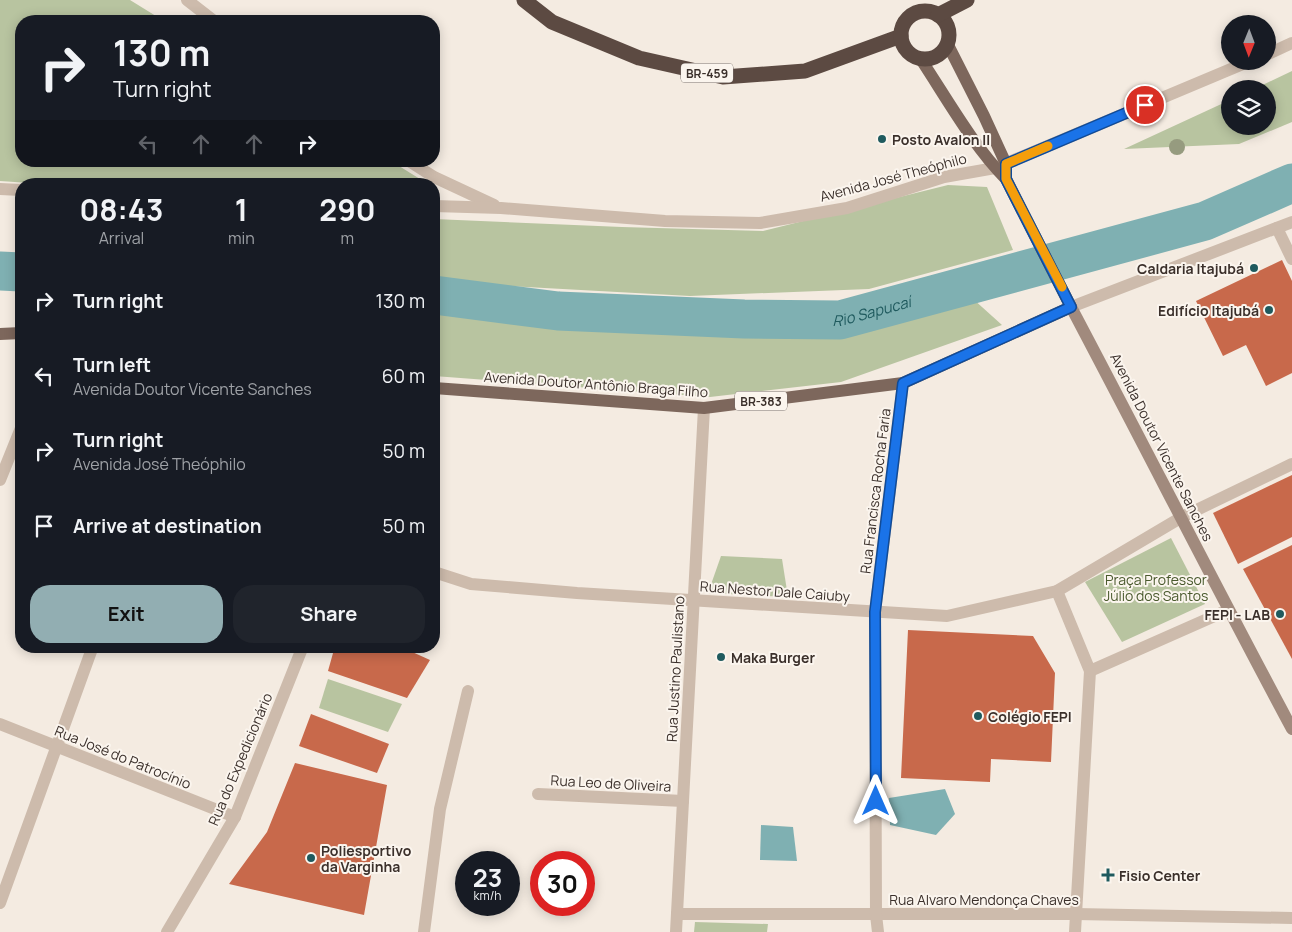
<!DOCTYPE html>
<meta charset="utf-8">
<style>
:root{--surface:#171b24;--page:#20242c;--text:#f1f3f6;--muted:#9ea1a6;--accent:#92aeb2}
body{margin:0;font-family:Manrope,sans-serif;background:var(--page);color:var(--text);height:100vh;display:flex;flex-direction:column;font-size:19px;white-space:nowrap}
*{box-sizing:border-box;margin:0}
p{font-size:16px;color:var(--muted)}
.icon{flex:none;width:28px;height:28px;fill:none;stroke:currentColor;stroke-width:2;stroke-linecap:round;stroke-linejoin:round}
.map{position:relative;flex:1;overflow:hidden}
.side{position:absolute;left:15px;top:178px;width:425px;height:475px;display:flex;flex-direction:column;background:var(--surface);border-radius:20px;box-shadow:0 2px 12px #0003}
.side>*{flex:none}
.top-card{position:absolute;left:15px;top:15px;width:425px;height:152px;border-radius:20px;box-shadow:0 2px 12px #0003;background:#171b24;color:var(--text);overflow:hidden}
.needle{width:32px;rotate:181deg}
.fabs{position:absolute;left:1221px;top:15px;display:grid;gap:10px}
.fabs a{display:grid;place-items:center;width:55px;height:55px;border-radius:50%;background:var(--surface);box-shadow:0 2px 12px #0003;font-size:25px}
.speed{position:absolute;left:455px;top:851px;display:flex;gap:10px;font-size:25px;font-weight:700;text-align:center}
.speed>*{display:grid;place-content:center;width:65px;height:65px;border-radius:50%;background:var(--surface);box-shadow:0 2px 12px #0003;line-height:1}
.speed small{font-size:12px;font-weight:400}
.speed .limit{border:8px solid #d22;background:#fff;color:#111}
.pin{position:absolute;display:grid;place-items:center;width:42px;height:42px;color:#fff;margin:-21px;border:2px solid #fff;border-radius:50%;box-shadow:0 1px 5px #0007}
.me{position:absolute;width:55px;margin:-28px;rotate:0deg;stroke-linejoin:round;filter:drop-shadow(0 0 4px #0008)}
.turn{display:flex;align-items:center;gap:18px;height:105px;padding:0 15px;font-size:22px}
.turn .icon{width:65px;height:65px;stroke-width:2.5}
.turn b{display:block;font-size:35px;line-height:42px}
.lanes{display:flex;align-items:center;height:48px;padding:0 15px;background:#0003;justify-content:center;gap:25px;direction:ltr}
.lanes .off{opacity:.35}
.eta{display:flex;justify-content:space-evenly;align-items:center;height:85px;text-align:center}
.eta b{font-size:30px;font-weight:700;line-height:35px}
.primary-button{display:flex;gap:10px;margin-top:auto;padding:10px 15px}
.primary-button a{flex:1;height:58px;border-radius:20px;background:var(--accent);color:#111;font-size:20px;font-weight:700;line-height:58px;text-align:center}
.primary-button a+a{background:var(--page);color:var(--text)}
ul{padding:0;list-style:none}
li{display:flex;align-items:center;gap:15px;height:75px;padding:0 15px}
li div{flex:1}
li b{display:block;font-size:19px}
li em{font-style:normal}
.map>svg:first-child{display:block}
.green{fill:#b8c4a0}
.water{fill:#7fb0b2}
.lines{fill:none;stroke-linecap:round;stroke-linejoin:round}
.river{stroke:#7fb0b2;stroke-width:39}
.building{fill:#c8694b}
.street{stroke:#cdbbac;stroke-width:12}
.secondary{stroke:#a18a7d;stroke-width:12}
.primary{stroke:#7d675c;stroke-width:12}
.highway{stroke:#5c4a42;stroke-width:15}
.tree{fill:#969b7f}
.route-casing{stroke:#114b97;stroke-width:12}
.route{stroke:#1a73e8;stroke-width:9}
.slow{stroke:#f59e0b;stroke-width:9}
.poi-dot{fill:#1f5a5e;stroke:#fbf5ee;stroke-width:2}
.labels{text-anchor:middle;dominant-baseline:central;stroke-width:4;stroke-linejoin:round;paint-order:stroke}
.shield{fill:#fbf5ee;stroke:#756b66;stroke-width:1}
.shield-label{font-size:12px;font-weight:bold;fill:#3b302b}
.poi-label{font-size:14px;font-weight:bold;fill:#3b302b;stroke:#fbf5ee;text-anchor:start}
.street-label{font-size:14px;fill:#3b302b;stroke:#fbf5ee}
.park-label{font-size:14px;fill:#4a5a2e;stroke:#fbf5ee}
.water-label{font-size:15px;font-style:italic;fill:#1f5a5e;stroke:#fbf5ee}
</style>
<div class="map">
<svg width="1292" height="932" viewBox="0 0 1292 932">
<rect width="100%" height="100%" fill="#f4ebe1"/>
<g class="green">
<polygon points="0,0 130,0 164,21 21,21 21,161 391,161 428,184 44,184 0,181"/>
<polygon points="1292,71 1292,122 1239,144 1124,149 1230,100 1230,126 1268,126 1268,89 1254,89"/>
<polygon points="948,185 987,187 1013,250 869,289 690,296 434,282 434,219 622,227 763,231"/>
<polygon points="972,298 1002,325 841,382 710,397 434,376 434,302 553,317 843,331"/>
<polygon points="1171,538 1205,604 1122,642 1085,582"/>
<polygon points="721,556 782,559 788,597 708,593"/>
<polygon points="328,679 402,704 388,732 319,708"/>
<polygon points="695,922 768,924 767,932 694,932"/>
</g>
<g class="water">
<polygon points="945,789 955,814 936,835 890,825 889,798"/>
<polygon points="761,825 793,827 797,861 760,860"/>
</g>
<g class="lines">
<g class="river">
<polyline points="0,271 21,272"/>
<path id="s1" d="M434,295L558,311L744,319L840,320L1205,221L1292,183"/>
</g>
</g>
<g class="building">
<polygon points="1282,260 1292,281 1292,373 1266,386 1246,345 1223,356 1196,301"/>
<polygon points="1292,475 1292,537 1238,564 1213,513"/>
<polygon points="1292,545 1292,659 1243,569"/>
<polygon points="908,630 1033,636 1055,673 1051,762 991,759 990,782 901,778"/>
<polygon points="335,646 399,646 430,660 407,698 328,671"/>
<polygon points="311,714 389,744 377,773 299,746"/>
<polygon points="295,763 387,785 364,915 229,884 267,832"/>
</g>
<g class="lines">
<g class="street">
<polyline points="187,0 214,21"/>
<polyline points="1268,54 1292,43"/>
<polyline points="409,161 434,177 494,205"/>
<polyline points="0,189 21,190"/>
<polyline points="434,206 501,208 665,221 760,223 847,208 944,177 995,168 1250,61"/>
<polyline points="1277,228 1292,259"/>
<polyline points="1071,307 1292,222"/>
<polyline points="0,480 21,428"/>
<polyline points="434,572 471,584 577,593 947,616 1057,591 1182,517 1292,464"/>
<polyline points="1057,591 1090,671 1075,932"/>
<polyline points="1090,671 1228,610"/>
<polyline points="0,724 235,817"/>
<polyline points="538,794 683,801"/>
<polyline points="0,903 93,646"/>
<polyline points="677,914 1076,914 1292,918"/>
<polyline points="167,932 235,817 303,646"/>
<polyline points="424,932 440,809 468,691"/>
<polyline points="676,932 704,408"/>
<polyline points="878,932 876,915 875,612 903,383"/>
</g>
<path class="secondary" d="M1071,307C1145,447 1217,589 1292,729"/>
<g class="primary">
<polyline points="947,43 984,116 1006,164 1006,179"/>
<polyline points="0,334 21,333"/>
<path d="M434,388L704,408L903,383L1071,307L1006,179C973,146 946,97 920,58"/>
</g>
<g class="highway">
<polyline points="524,0 552,22 639,58 723,77 805,71 901,36"/>
<circle cx="925" cy="35" r="24"/>
<polyline points="938,15 967,0"/>
</g>
</g>
<circle class="tree" cx="1177" cy="147" r="8"/>
<g class="lines">
<defs>
<polyline id="route" points="876,801 875,612 903,383 1071,307 1006,179 1006,164 1145,105"/>
</defs>
<use href="#route" class="route-casing"/>
<use href="#route" class="route"/>
<polyline class="slow" points="1048,146 1006,164 1006,179 1062,287"/>
</g>
<g class="poi-dot">
<circle cx="882" cy="139" r="5"/>
<circle cx="1254" cy="268" r="5"/>
<circle cx="1269" cy="310" r="5"/>
<circle cx="1280" cy="614" r="5"/>
<circle cx="721" cy="657" r="5"/>
<circle cx="978" cy="716" r="5"/>
<circle cx="311" cy="858" r="5"/>
<path d="M1105.5 867.5h5v5h5v5h-5v5h-5v-5h-5v-5h5z"/>
</g>
<g class="labels">
<g class="shield">
<rect x="681" y="63.5" width="52" height="19" rx="4"/>
<rect x="735" y="391.5" width="52" height="19" rx="4"/>
</g>
<g class="shield-label">
<text x="707" y="73">BR-459</text>
<text x="761" y="401">BR-383</text>
</g>
<g class="poi-label">
<text x="892" y="139">Posto Avalon II</text>
<text x="1244" y="268" text-anchor="end">Caldaria Itajubá</text>
<text x="1259" y="310" text-anchor="end">Edifício Itajubá</text>
<text x="1270" y="614" text-anchor="end">FEPI - LAB</text>
<text x="731" y="657">Maka Burger</text>
<text x="988" y="716">Colégio FEPI</text>
<text x="321" y="850">Poliesportivo<tspan x="321" dy="16">da Varginha</tspan></text>
<text x="1119" y="875">Fisio Center</text>
</g>
<g class="street-label">
<text transform="translate(893 177) rotate(-15)">Avenida José Theóphilo</text>
<text transform="translate(596 384) rotate(4)">Avenida Doutor Antônio Braga Filho</text>
<text transform="translate(1162 447) rotate(63)">Avenida Doutor Vicente Sanches</text>
<text transform="translate(875 491) rotate(-83)">Rua Francisca Rocha Faria</text>
<text transform="translate(775 591) rotate(4)">Rua Nestor Dale Caiuby</text>
<text transform="translate(675 669) rotate(-87)">Rua Justino Paulistano</text>
<text transform="translate(123 757) rotate(22)">Rua José do Patrocínio</text>
<text transform="translate(240 759) rotate(-67)">Rua do Expedicionário</text>
<text transform="translate(611 783) rotate(3)">Rua Leo de Oliveira</text>
<text x="984" y="899">Rua Alvaro Mendonça Chaves</text>
</g>
<g class="park-label">
<text x="1156" y="579">Praça Professor<tspan x="1156" dy="16">Júlio dos Santos</tspan></text>
</g>
<g class="water-label">
<text stroke="none"><textPath href="#s1" startOffset="440">Rio Sapucaí</textPath></text>
</g>
</g>
</svg>
<div class="fabs">
<a><svg class="needle" viewBox="-14 -14 28 28"><path d="M0-13l5 13h-10z" fill="#e53935"/><path d="M0 13l5-13h-10z" fill="#9ea1a6"/></svg></a>
<a><svg class="icon" aria-label="layers" viewBox="0 0 24 24"><path d="M12 4l9 5-9 5-9-5zM3 14l9 5 9-5"/></svg></a>
</div>
<div class="speed"><div>23<small>km/h</small></div><div class="limit">30</div></div>
<div class="pin" style="left:1145px;top:105px;background:#d93025"><svg class="icon" aria-label="arrive" viewBox="0 0 24 24"><path d="M6 21V4h12l-3 4 3 4H6"/></svg></div>
<svg class="me" style="left:876px;top:801px" viewBox="-20 -20 40 40"><path d="M0-17L14 15 0 8-14 15z" fill="#1a73e8" stroke="#fff" stroke-width="4"/></svg>
<div class="top-card">
<div class="turn"><svg class="icon" aria-label="right" viewBox="0 0 24 24"><path d="M7 20v-9h11M14 6l5 5-5 5"/></svg><div><b>130 m</b>Turn right</div></div>
<div class="lanes"><svg class="icon off" aria-label="left" viewBox="0 0 24 24"><path d="M17 20v-9H6M10 6l-5 5 5 5"/></svg><svg class="icon off" aria-label="ahead" viewBox="0 0 24 24"><path d="M12 20V5M6 11l6-6 6 6"/></svg><svg class="icon off" aria-label="ahead" viewBox="0 0 24 24"><path d="M12 20V5M6 11l6-6 6 6"/></svg><svg class="icon" aria-label="right" viewBox="0 0 24 24"><path d="M7 20v-9h11M14 6l5 5-5 5"/></svg></div>
</div>
<section class="side">
<div class="eta">
<div><b>08:43</b><p>Arrival</p></div>
<div><b>1</b><p>min</p></div>
<div><b>290</b><p>m</p></div>
</div>
<ul>
<li><svg class="icon" aria-label="right" viewBox="0 0 24 24"><path d="M7 20v-9h11M14 6l5 5-5 5"/></svg><div><b>Turn right</b></div><em>130 m</em></li>
<li><svg class="icon" aria-label="left" viewBox="0 0 24 24"><path d="M17 20v-9H6M10 6l-5 5 5 5"/></svg><div><b>Turn left</b><p>Avenida Doutor Vicente Sanches</p></div><em>60 m</em></li>
<li><svg class="icon" aria-label="right" viewBox="0 0 24 24"><path d="M7 20v-9h11M14 6l5 5-5 5"/></svg><div><b>Turn right</b><p>Avenida José Theóphilo</p></div><em>50 m</em></li>
<li><svg class="icon" aria-label="arrive" viewBox="0 0 24 24"><path d="M6 21V4h12l-3 4 3 4H6"/></svg><div><b>Arrive at destination</b></div><em>50 m</em></li>
</ul>
<div class="primary-button"><a>Exit</a><a>Share</a></div>
</section>
</div>
